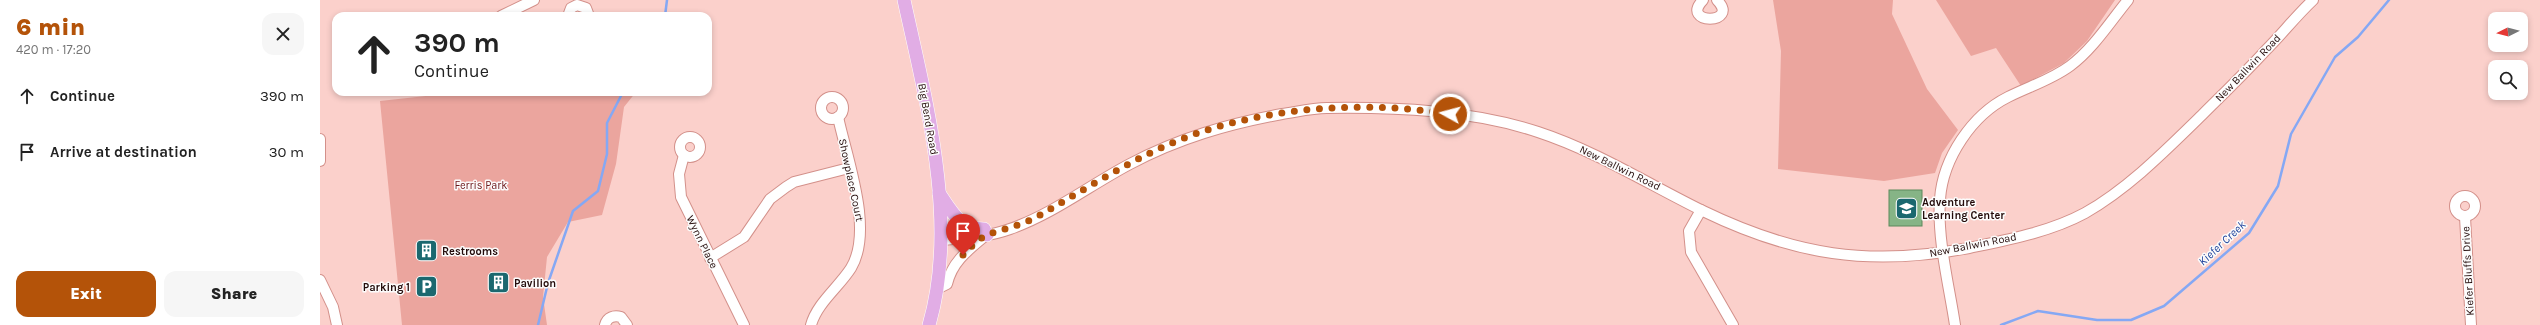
<!DOCTYPE html>
<meta charset="utf-8">
<style>
:root{--surface:#fff;--page:#f6f6f6;--text:#222;--muted:#767676;--accent:#b45309}
body{margin:0;font-family:Karla,sans-serif;background:var(--page);color:var(--text);height:100vh;display:flex;flex-direction:column;font-size:15px;white-space:nowrap}
*{box-sizing:border-box;margin:0}
p{font-size:13px;color:var(--muted)}
.icon{flex:none;width:22px;height:22px;fill:none;stroke:currentColor;stroke-width:2;stroke-linecap:round;stroke-linejoin:round}
.map{position:relative;flex:1;overflow:hidden}
.panel{display:flex;flex-direction:column;background:var(--surface);width:320px}
.panel>*{flex:none}
.banner{position:absolute;left:12px;top:12px;width:380px;height:84px;border-radius:12px;box-shadow:0 2px 6px #0003;background:#fff;color:var(--text);overflow:hidden}
.needle{width:26px;rotate:264deg}
.buttons{position:absolute;left:2168px;top:12px;display:grid;gap:8px}
.buttons a{display:grid;place-items:center;width:40px;height:40px;border-radius:8px;background:var(--surface);box-shadow:0 2px 6px #0003;font-size:20px}
.pin{position:absolute;display:grid;place-items:center;width:34px;height:34px;color:#fff;margin:-41px -17px;border-radius:50% 50% 50% 0;rotate:-45deg;box-shadow:0 0 4px #0007}
.pin .icon{rotate:45deg}
.me{position:absolute;width:44px;margin:-22px;rotate:277deg;stroke-linejoin:round;filter:drop-shadow(0 0 3px #0008)}
.turn{display:flex;align-items:center;gap:14px;height:84px;padding:0 16px;font-size:18px}
.turn .icon{width:52px;height:52px;stroke-width:2.5}
.turn b{display:block;font-size:28px;line-height:34px}
.round{display:grid;place-items:center;flex:none;width:42px;height:42px;border-radius:12px;background:var(--page)}
.head{display:flex;align-items:center;justify-content:space-between;height:68px;padding:0 16px}
h1{font-size:24px;font-weight:800;line-height:30px;color:var(--accent)}
.button{display:flex;gap:8px;margin-top:auto;padding:8px 16px}
.button a{flex:1;height:46px;border-radius:12px;background:var(--accent);color:#fff;font-size:16px;font-weight:800;line-height:46px;text-align:center}
.button a+a{background:var(--page);color:var(--text)}
ul{padding:0;list-style:none}
li{display:flex;align-items:center;gap:12px;height:56px;padding:0 16px}
li div{flex:1}
li b{display:block;font-size:15px}
li em{font-style:normal}
main{display:flex;flex:1;min-height:0}
.map>svg:first-child{display:block}
.green{fill:#eba59e}
.lines{fill:none;stroke-linecap:round;stroke-linejoin:round}
.stream{stroke:#85a8f4;stroke-width:2.5}
.building{fill:#86b486;stroke:#5d895d}
.minor-casing{stroke:#d3908a;stroke-width:12}
.major-casing{stroke:#fff;stroke-width:14}
.minor{stroke:#fff;stroke-width:10}
.major{stroke:#e1ade5;stroke-width:13}
.route{stroke:#b45309;stroke-width:7;stroke-dasharray:0 12.6}
.labels{text-anchor:middle;dominant-baseline:central;stroke-width:3;stroke-linejoin:round;paint-order:stroke}
.street-label{font-size:11px;fill:#230b0a;stroke:#fcfcfc}
.park-label{font-size:11px;fill:#6b1618;stroke:#fcfcfc}
.poi-label{font-size:11px;font-weight:bold;fill:#230b0a;stroke:#fcfcfc;text-anchor:start}
.water-label{font-size:12px;font-style:italic;fill:#22449b;stroke:#fcfcfc}
</style>
<main>
<section class="panel">
<div class="head"><div><h1>6 min</h1><p>420 m · 17:20</p></div><a class="round"><svg class="icon" aria-label="close" viewBox="0 0 24 24"><path d="M6 6l12 12M18 6L6 18"/></svg></a></div>
<ul>
<li><svg class="icon" aria-label="ahead" viewBox="0 0 24 24"><path d="M12 20V5M6 11l6-6 6 6"/></svg><div><b>Continue</b></div><em>390 m</em></li>
<li><svg class="icon" aria-label="arrive" viewBox="0 0 24 24"><path d="M6 21V4h12l-3 4 3 4H6"/></svg><div><b>Arrive at destination</b></div><em>30 m</em></li>
</ul>
<div class="button"><a>Exit</a><a>Share</a></div>
</section>
<div class="map">
<svg width="2220" height="325" viewBox="0 0 2220 325">
<rect width="100%" height="100%" fill="#fbd0cb"/>
<g class="green">
<polygon points="1453,0 1573,0 1572,14 1607,89 1638,130 1622,153 1615,173 1564,181 1458,169 1461,51"/>
<polygon points="1616,0 1795,0 1767,41 1744,63 1701,86 1676,48 1651,56"/>
<polygon points="142,92 316,92 304,107 296,164 282,215 248,222 227,257 223,297 227,325 82,325 60,101"/>
</g>
<g class="lines">
<g class="stream">
<polyline points="345,16 347,0"/>
<polyline points="218,325 228,283 253,211 278,191 287,154 287,123 303,92"/>
<polyline points="1681,325 1718,311 1777,320 1811,320 1844,306 1929,233 1958,186 1971,134 2015,57 2038,37 2069,0"/>
</g>
</g>
<g class="building">
<rect x="1569" y="190" width="33" height="36"/>
<polygon points="111,245 113,254 100,257 98,248"/>
<polygon points="173,276 187,280 185,289 171,286"/>
</g>
<g class="lines">
<defs>
<g id="minor">
<path d="M1383,0C1359,25 1421,25 1397,0"/>
<polyline points="181,16 214,0"/>
<polyline points="248,16 251,8 257,5 266,8 269,16"/>
<circle cx="512" cy="108" r="11"/>
<circle cx="370" cy="147" r="10"/>
<polyline points="0,139 0,161"/>
<polyline points="364,155 359,174 361,197 424,325"/>
<circle cx="2145" cy="206" r="10"/>
<polyline points="1381,210 1369,231 1371,252 1413,325"/>
<polyline points="2145,217 2151,325"/>
<path d="M622,240C645,238 668,237 690,229C733,214 770,185 810,164C859,138 908,124 962,114C976,112 992,108 1007,108C1076,107 1152,110 1218,132C1276,151 1328,184 1383,211C1474,255 1549,267 1649,248C1687,240 1730,232 1765,213C1809,188 1846,150 1882,115C1903,94 1925,73 1946,50C1962,34 1976,16 1993,0"/>
<polyline points="390,258 424,237 450,199 466,187 474,182 529,168"/>
<polyline points="0,280 13,307 17,325"/>
<path d="M619,288L627,284C632,262 648,250 665,236"/>
<path d="M285,325C287,317 294,315 301,317L307,325"/>
<path d="M491,325C497,303 519,287 531,268C554,230 527,159 518,117"/>
<path d="M1635,325C1629,285 1617,239 1620,199C1623,158 1652,115 1688,97C1710,86 1731,80 1750,66C1773,49 1790,22 1808,0"/>
</g>
<g id="major">
<path d="M584,0C606,101 639,223 609,325"/>
<path d="M619,193C631,210 639,229 664,229L667,235"/>
</g>
</defs>
<use href="#minor" class="minor-casing"/>
<use href="#major" class="major-casing"/>
<use href="#minor" class="minor"/>
<use href="#major" class="major"/>
</g>
<g class="lines">
<path class="route" d="M643,255C650,248 659,238 669,234C686,228 703,225 720,215C771,186 822,152 878,133C958,106 1047,101 1130,114"/>
</g>
<defs>
<symbol id="school-square" viewBox="-11 -11 22 22"><rect x="-9" y="-9" width="18" height="18" rx="4" fill="#1b686f" stroke="#fcfcfc"/><path d="M0-5L7-2L0 1L-7-2ZM-4 1L0 2.5L4 1V4Q0 6-4 4Z" fill="#fff"/></symbol>
<symbol id="building-square" viewBox="-11 -11 22 22"><rect x="-9" y="-9" width="18" height="18" rx="4" fill="#1b686f" stroke="#fcfcfc"/><path d="M-4-6H4V6H1V3H-1V6H-4ZM-2.5-4.3h1.7v1.8h-1.7ZM.8-4.3h1.7v1.8H.8ZM-2.5-1h1.7V.8h-1.7ZM.8-1h1.7V.8H.8Z" fill="#fff"/></symbol>
<symbol id="parking-square" viewBox="-11 -11 22 22"><rect x="-9" y="-9" width="18" height="18" rx="4" fill="#1b686f" stroke="#fcfcfc"/><path d="M-3.5-5.5H1a3.5 3.5 0 0 1 0 7H-1V5.5H-3.5ZM-1-3.4V-.6H.8a1.4 1.4 0 0 0 0-2.8Z" fill="#fff"/></symbol>
</defs>
<g fill-rule="evenodd">
<use href="#school-square" x="1574" y="196" width="25" height="25"/>
<use href="#building-square" x="94" y="238" width="25" height="25"/>
<use href="#building-square" x="166" y="270" width="25" height="25"/>
<use href="#parking-square" x="94" y="274" width="25" height="25"/>
</g>
<g class="labels">
<g class="street-label">
<text transform="translate(1928 68) rotate(-46)">New Ballwin Road</text>
<text transform="translate(608 119) rotate(80)">Big Bend Road</text>
<text transform="translate(1300 168) rotate(26)">New Ballwin Road</text>
<text transform="translate(531 180) rotate(78)">Showplace Court</text>
<text transform="translate(382 242) rotate(64)">Wynn Place</text>
<text transform="translate(1653 245) rotate(-11)">New Ballwin Road</text>
<text transform="translate(2148 271) rotate(-93)">Kiefer Bluffs Drive</text>
</g>
<g class="park-label">
<text x="161" y="185">Ferris Park</text>
</g>
<g class="poi-label">
<text x="1602" y="202">Adventure<tspan x="1602" dy="13">Learning Center</tspan></text>
<text x="122" y="251">Restrooms</text>
<text x="194" y="283">Pavilion</text>
<text x="90" y="287" text-anchor="end">Parking 1</text>
</g>
<g class="water-label">
<text transform="translate(1902 243) rotate(-43)">Kiefer Creek</text>
</g>
</g>
</svg>
<div class="buttons">
<a><svg class="needle" viewBox="-14 -14 28 28"><path d="M0-13l5 13h-10z" fill="#e53935"/><path d="M0 13l5-13h-10z" fill="#767676"/></svg></a>
<a><svg class="icon" aria-label="search" viewBox="0 0 24 24"><circle cx="10" cy="10" r="6"/><path d="M15 15l6 6"/></svg></a>
</div>
<div class="pin" style="left:643px;top:255px;background:#d93025"><svg class="icon" aria-label="arrive" viewBox="0 0 24 24"><path d="M6 21V4h12l-3 4 3 4H6"/></svg></div>
<svg class="me" style="left:1130px;top:114px" viewBox="-20 -20 40 40"><circle r="17" fill="#b45309" stroke="#fff" stroke-width="3"/><path d="M0-11L8 9 0 5-8 9z" fill="#fff"/></svg>
<div class="banner">
<div class="turn"><svg class="icon" aria-label="ahead" viewBox="0 0 24 24"><path d="M12 20V5M6 11l6-6 6 6"/></svg><div><b>390 m</b>Continue</div></div>
</div>
</div>
</main>
